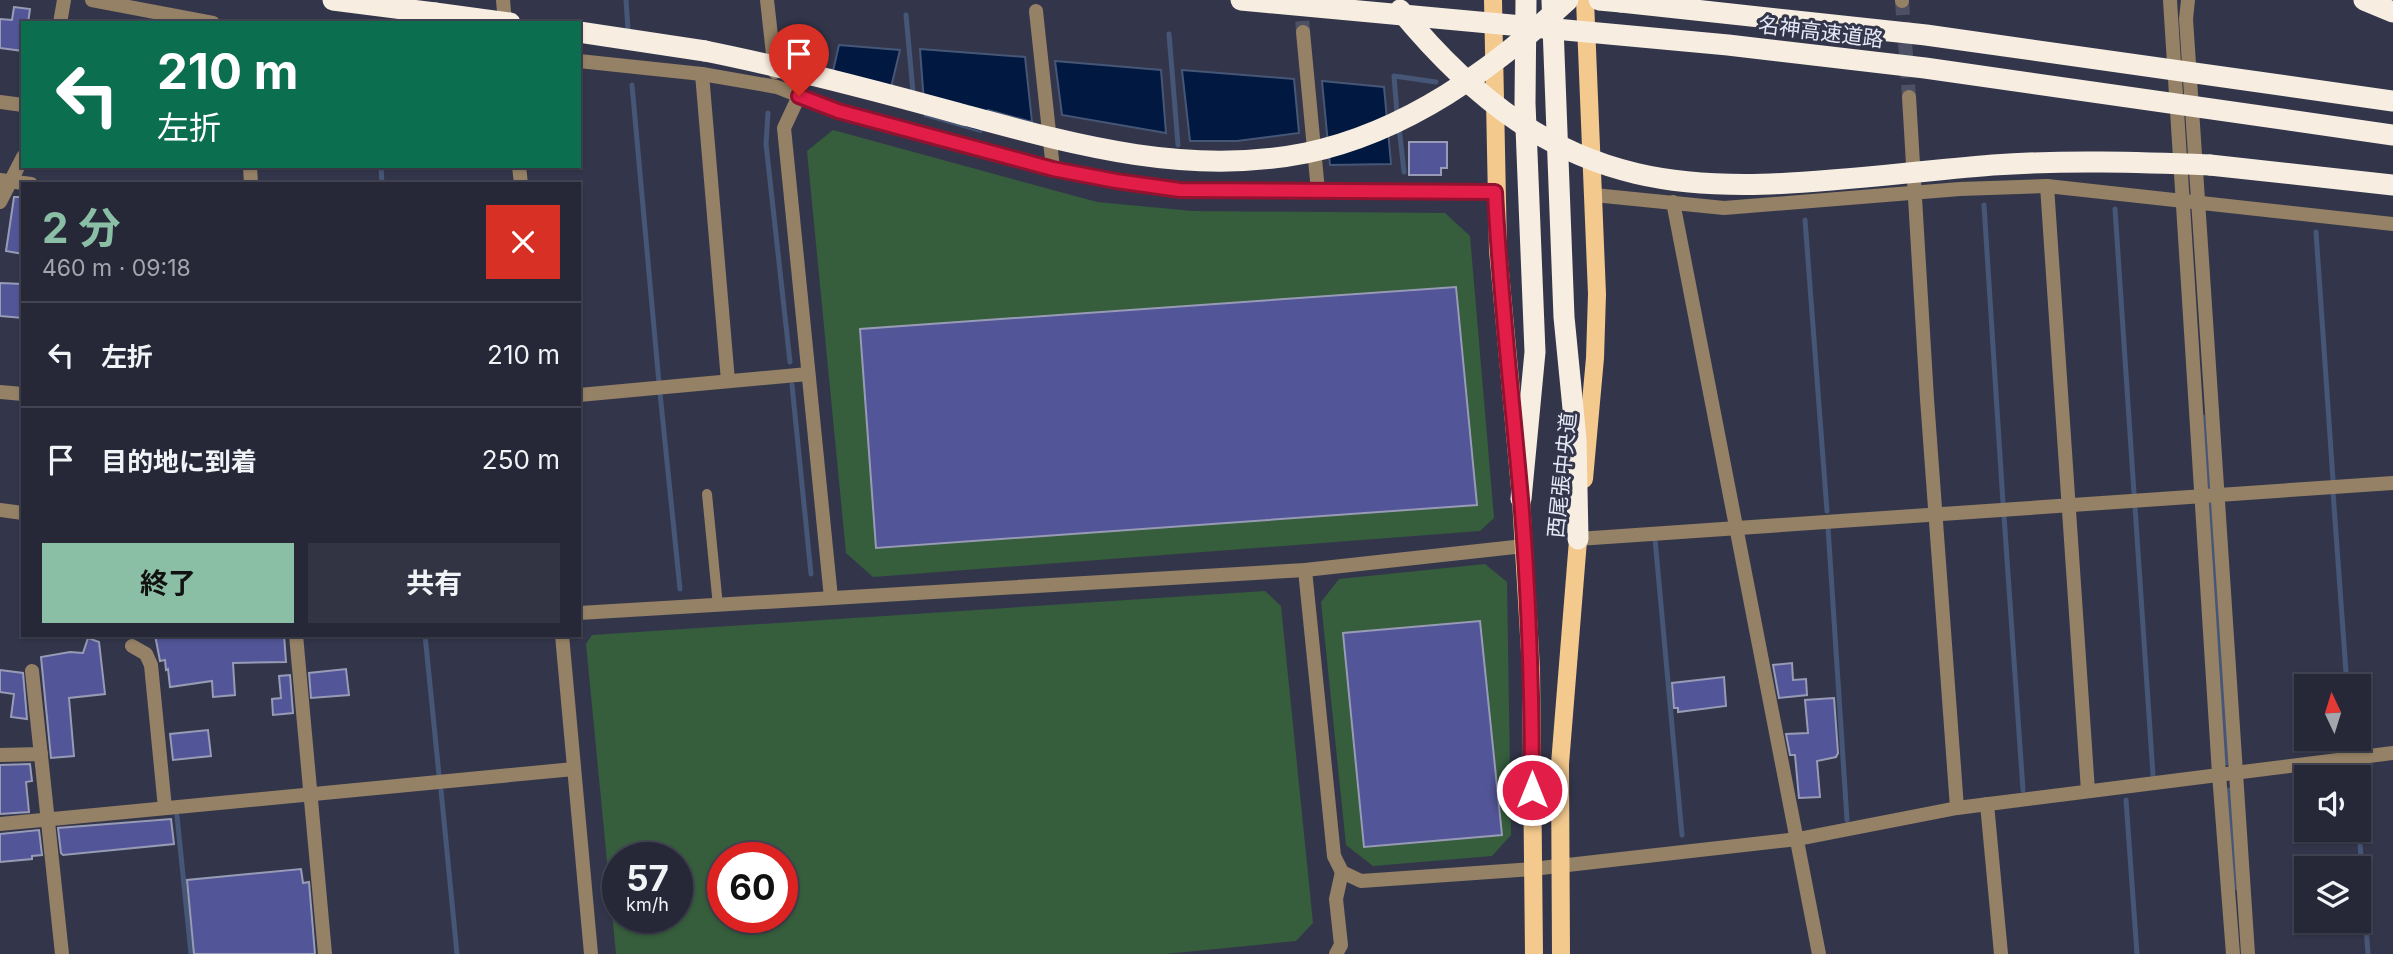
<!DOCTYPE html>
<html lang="ja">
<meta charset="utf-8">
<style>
:root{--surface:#262838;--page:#323443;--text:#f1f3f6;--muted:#a4a6ae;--line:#424453;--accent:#8abfa5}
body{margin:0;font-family:Inter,"Noto Sans JP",sans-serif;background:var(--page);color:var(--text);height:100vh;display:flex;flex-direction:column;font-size:26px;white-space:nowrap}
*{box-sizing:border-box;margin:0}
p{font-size:23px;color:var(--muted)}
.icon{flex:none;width:38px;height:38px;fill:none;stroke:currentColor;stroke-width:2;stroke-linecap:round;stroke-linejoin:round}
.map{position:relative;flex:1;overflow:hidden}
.panel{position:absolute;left:21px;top:182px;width:560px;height:455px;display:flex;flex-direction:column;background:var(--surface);border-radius:0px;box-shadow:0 2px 5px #0004,0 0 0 2px var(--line)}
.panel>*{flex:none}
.guide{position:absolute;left:21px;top:21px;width:560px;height:147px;border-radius:0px;box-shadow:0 2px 5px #0004,0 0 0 2px var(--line);background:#0b6e4f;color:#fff;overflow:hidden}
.needle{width:46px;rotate:356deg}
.controls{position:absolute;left:2294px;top:674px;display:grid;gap:14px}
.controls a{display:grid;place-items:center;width:77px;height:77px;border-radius:0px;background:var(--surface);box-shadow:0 2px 5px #0004,0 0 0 2px var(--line);font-size:35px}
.speed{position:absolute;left:602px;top:842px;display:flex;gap:14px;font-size:35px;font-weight:700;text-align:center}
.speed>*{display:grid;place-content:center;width:91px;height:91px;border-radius:50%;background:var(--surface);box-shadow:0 2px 5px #0004,0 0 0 2px var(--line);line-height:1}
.speed small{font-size:18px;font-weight:400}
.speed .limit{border:10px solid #d22;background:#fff;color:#111}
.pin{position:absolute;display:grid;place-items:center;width:60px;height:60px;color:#fff;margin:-72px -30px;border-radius:50% 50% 50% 0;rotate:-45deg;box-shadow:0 0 7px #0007}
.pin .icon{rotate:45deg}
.me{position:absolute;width:77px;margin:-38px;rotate:0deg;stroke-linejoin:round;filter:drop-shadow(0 0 5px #0008)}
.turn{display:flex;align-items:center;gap:24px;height:147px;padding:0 21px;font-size:32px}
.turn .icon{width:91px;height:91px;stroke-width:2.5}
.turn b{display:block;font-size:49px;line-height:60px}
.round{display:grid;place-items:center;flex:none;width:74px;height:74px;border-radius:0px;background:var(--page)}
.summary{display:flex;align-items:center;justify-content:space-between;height:119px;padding:0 21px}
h1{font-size:42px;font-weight:700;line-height:52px;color:var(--accent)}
.action{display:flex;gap:14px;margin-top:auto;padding:14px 21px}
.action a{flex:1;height:80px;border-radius:0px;background:var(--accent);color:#111;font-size:28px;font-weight:700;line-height:80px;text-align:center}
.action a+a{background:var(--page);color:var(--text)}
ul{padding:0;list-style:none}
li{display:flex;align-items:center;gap:21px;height:105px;padding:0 21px;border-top:2px solid var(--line)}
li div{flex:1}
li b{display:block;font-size:26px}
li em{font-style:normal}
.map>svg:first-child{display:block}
.green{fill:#365d3c;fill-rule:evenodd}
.water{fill:#011840;stroke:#465676;stroke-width:2}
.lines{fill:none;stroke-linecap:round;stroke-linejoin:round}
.stream{stroke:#465676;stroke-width:5}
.building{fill:#525597;stroke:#989bb5;stroke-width:2}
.minor-tunnel{stroke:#4e5164;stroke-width:14;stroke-dasharray:14 7;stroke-linecap:butt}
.service{stroke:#958165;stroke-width:10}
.minor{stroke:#958165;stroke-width:14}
.tertiary{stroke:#958165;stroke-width:14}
.primary{stroke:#f3c98e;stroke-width:18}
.motorway{stroke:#f7ede0;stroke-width:21}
.motorway-bridge{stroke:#f7ede0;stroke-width:21}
.route-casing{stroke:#92132f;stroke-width:18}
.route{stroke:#e11d48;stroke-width:12}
.labels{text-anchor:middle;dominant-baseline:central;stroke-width:6;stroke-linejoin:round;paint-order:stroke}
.street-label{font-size:21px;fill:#e6e8f5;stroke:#33364b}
</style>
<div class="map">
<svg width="2393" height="954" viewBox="0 0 2393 954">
<rect width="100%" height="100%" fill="#33364b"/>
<g class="green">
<polygon points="833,130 1097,202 1193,211 1445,213 1470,236 1494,518 1480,531 873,577 846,553 807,151"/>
<polygon points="1485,564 1507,582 1511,835 1492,856 1373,866 1346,845 1321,602 1339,579"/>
<path d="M1265,591L1281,606L1313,923L1296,941L1165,954H616L586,644L592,635ZM618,858H677V917H618ZM723,858H782V917H723Z"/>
</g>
<g class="water">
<polygon points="839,45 900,50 888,100 830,84"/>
<polygon points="920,49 1025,57 1032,122 988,110 981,132 925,116"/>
<polygon points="1055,61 1161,70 1166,133 1062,115"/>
<polygon points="1182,70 1294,79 1299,133 1237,141 1190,141"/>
<polygon points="1322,81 1384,87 1391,164 1330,165"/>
</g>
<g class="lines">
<g class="stream">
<polyline points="626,0 628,29"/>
<polyline points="906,15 913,92"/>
<polyline points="1169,34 1178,145"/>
<polyline points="632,85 659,383"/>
<polyline points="768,113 766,144 790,362"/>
<polyline points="1397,114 1394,76 1436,82"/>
<polyline points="1399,127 1404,172"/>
<polyline points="381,166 382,184"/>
<polyline points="1984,205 2003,503"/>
<polyline points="2115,209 2134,493"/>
<polyline points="1805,220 1827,511"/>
<polyline points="2316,232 2333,480"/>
<polyline points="792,385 811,574"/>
<polyline points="660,393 680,589"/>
<polyline points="2203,417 2208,488"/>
<polyline points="2333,492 2347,686"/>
<polyline points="2209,501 2227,763"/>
<polyline points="2135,507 2153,775"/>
<polyline points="2004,516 2023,790"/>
<polyline points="1828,527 1847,820"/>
<polyline points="1655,539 1682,835"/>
<polyline points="425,635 439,775"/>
<polyline points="2350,738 2351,751"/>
<polyline points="2354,771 2354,777"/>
<polyline points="441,790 457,954"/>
<polyline points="2229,790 2237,888"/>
<polyline points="2126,800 2137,954"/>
<polyline points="177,816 191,954"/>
<polyline points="2359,830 2368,954"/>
</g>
</g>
<g class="building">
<polygon points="14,7 30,9 28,23 23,23 23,51 0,48 0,19 12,20"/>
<polygon points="1409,142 1447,142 1447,168 1441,168 1441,175 1409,175"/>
<polygon points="14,197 23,197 23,254 6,251"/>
<polygon points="0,283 23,284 23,318 0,316"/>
<polygon points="1456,287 1477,505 876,548 860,329"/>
<polygon points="1480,621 1502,835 1364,847 1343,633"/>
<polygon points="155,635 284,635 286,662 233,663 235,695 213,697 212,681 170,687 168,669 166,670 165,660 160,661"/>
<polygon points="88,638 99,642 105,694 69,698 74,756 51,758 41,657 70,652 83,653"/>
<polygon points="1792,663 1793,680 1806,679 1807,695 1779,698 1773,665"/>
<polygon points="346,669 349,695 311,698 309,673"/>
<polygon points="0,670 23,673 27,719 11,717 14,694 0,692"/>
<polygon points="290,675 293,713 273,715 272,699 281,698 279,676"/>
<polygon points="1724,677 1726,706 1678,712 1678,708 1674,708 1672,683"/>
<polygon points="1834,698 1838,753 1836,757 1817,761 1820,797 1799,798 1795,755 1790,755 1786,734 1808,733 1805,700"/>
<polygon points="208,730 211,756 173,760 170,734"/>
<polygon points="30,764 32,781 26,782 29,812 0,814 0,765"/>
<polygon points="171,819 174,844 63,855 61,853 58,828"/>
<polygon points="39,830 42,855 32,856 32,859 0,862 0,834"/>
<polygon points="301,869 303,883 309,882 315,954 194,954 187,880"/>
</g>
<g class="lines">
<g class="minor-tunnel">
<polyline points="1301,0 1303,32"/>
<polyline points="1902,1 1909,97"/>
</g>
<polyline class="service" points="707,494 718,606"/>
<g class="minor">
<polyline points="503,0 505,23"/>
<polyline points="767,0 775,72"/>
<polyline points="1902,0 1902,1"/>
<polyline points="2170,0 2219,774 2233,954"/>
<polyline points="2188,0 2186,19 2248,954"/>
<polyline points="1036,11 1053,169"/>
<polyline points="1303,32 1318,191"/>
<polyline points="702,74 728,381"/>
<polyline points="1909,97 1927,399 1957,808"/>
<polyline points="0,102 23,105"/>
<polyline points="250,166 251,184"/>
<polyline points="519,166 521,184"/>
<polyline points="0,180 31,184"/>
<polyline points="2047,186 2088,791"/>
<polyline points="1673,202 1819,954"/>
<polyline points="0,392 23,394"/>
<polyline points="579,395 808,374"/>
<polyline points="0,510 23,513"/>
<polyline points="1578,539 2393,483"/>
<polyline points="296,635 325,954"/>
<polyline points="562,635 591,954"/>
<polyline points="132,646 146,654 151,665 165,808"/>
<polyline points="32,671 62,954"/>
<polyline points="0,755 41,754"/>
<polyline points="1987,804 2001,954"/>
<polyline points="0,824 574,769"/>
<polyline points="1532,869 1798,839 1957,808 2393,753"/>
<polyline points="1336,954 1341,945 1336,899 1342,872"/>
</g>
<g class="tertiary">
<polyline points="92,0 213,23"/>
<polyline points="60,23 64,0"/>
<polyline points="579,61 702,74 777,87 838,111 1053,169 1116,181 1180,190 1495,192"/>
<polyline points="799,96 784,128 831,598"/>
<polyline points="1594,195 1724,208 1960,189 2047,186 2393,224"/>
<polyline points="0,202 23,157"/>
<polyline points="1305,570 1334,856 1342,872 1361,881 1532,869"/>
<polyline points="579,613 1305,570 1524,546"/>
</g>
<g class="primary">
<polyline points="1493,0 1498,250 1521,499 1531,669 1534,954"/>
<polyline points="1584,479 1595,358 1597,294 1585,0"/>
<polyline points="1561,954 1560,764 1579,528"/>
</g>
<g class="motorway">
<polyline points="333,0 435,13"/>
<polyline points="1552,0 1564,317 1576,439 1578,539"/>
<polyline points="1599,0 1621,2"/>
<polyline points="2364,0 2393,12"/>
<polyline points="579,32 705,51"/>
<polyline points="2210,165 2393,185"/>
<polyline points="1521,499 1535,352 1525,103 1526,0"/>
</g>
<g class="motorway-bridge">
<polyline points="1241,0 1728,45 1925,68 2393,135"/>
<polyline points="1621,2 1926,35 2393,101"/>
<path d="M1400,10C1585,235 1737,186 1993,165C2065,160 2137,162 2210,165"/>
<polyline points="435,13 510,23"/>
<path d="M705,51C790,68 873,90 957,113C1072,144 1186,177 1306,153C1407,132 1493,69 1568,0"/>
</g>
</g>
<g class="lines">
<defs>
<path id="route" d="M799,96L838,111L1053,169L1116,181L1180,190L1495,192C1500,295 1512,396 1521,499C1529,595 1532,693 1532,790"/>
</defs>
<use href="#route" class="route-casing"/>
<use href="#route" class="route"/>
</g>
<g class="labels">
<g class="street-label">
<text transform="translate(1821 32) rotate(7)">名神高速道路</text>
<text transform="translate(1562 475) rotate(-84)">西尾張中央道</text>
</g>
</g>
</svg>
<div class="controls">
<a><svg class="needle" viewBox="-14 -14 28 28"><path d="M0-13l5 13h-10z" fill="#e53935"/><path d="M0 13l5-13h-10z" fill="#a4a6ae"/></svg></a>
<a><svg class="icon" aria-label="sound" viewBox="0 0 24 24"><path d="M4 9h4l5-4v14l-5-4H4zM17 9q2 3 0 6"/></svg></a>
<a><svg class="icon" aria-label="layers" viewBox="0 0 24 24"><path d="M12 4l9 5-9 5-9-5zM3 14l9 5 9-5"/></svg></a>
</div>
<div class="speed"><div>57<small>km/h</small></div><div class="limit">60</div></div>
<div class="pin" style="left:799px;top:96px;background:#d93025"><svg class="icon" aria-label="arrive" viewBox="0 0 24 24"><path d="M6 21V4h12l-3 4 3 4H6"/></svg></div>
<svg class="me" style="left:1532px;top:790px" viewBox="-20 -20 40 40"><circle r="17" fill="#e11d48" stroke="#fff" stroke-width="3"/><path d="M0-11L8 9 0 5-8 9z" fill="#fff"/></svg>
<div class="guide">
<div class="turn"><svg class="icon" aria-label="left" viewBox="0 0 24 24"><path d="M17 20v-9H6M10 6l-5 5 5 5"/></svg><div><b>210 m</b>左折</div></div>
</div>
<section class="panel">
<div class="summary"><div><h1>2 分</h1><p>460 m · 09:18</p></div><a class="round" style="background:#d93025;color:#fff"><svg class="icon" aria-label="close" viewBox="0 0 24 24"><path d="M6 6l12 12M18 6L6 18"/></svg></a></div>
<ul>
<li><svg class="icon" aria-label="left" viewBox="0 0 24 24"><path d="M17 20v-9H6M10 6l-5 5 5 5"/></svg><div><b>左折</b></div><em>210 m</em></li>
<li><svg class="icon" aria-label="arrive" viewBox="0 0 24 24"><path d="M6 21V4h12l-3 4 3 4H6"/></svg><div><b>目的地に到着</b></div><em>250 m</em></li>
</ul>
<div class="action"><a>終了</a><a>共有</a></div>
</section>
</div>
